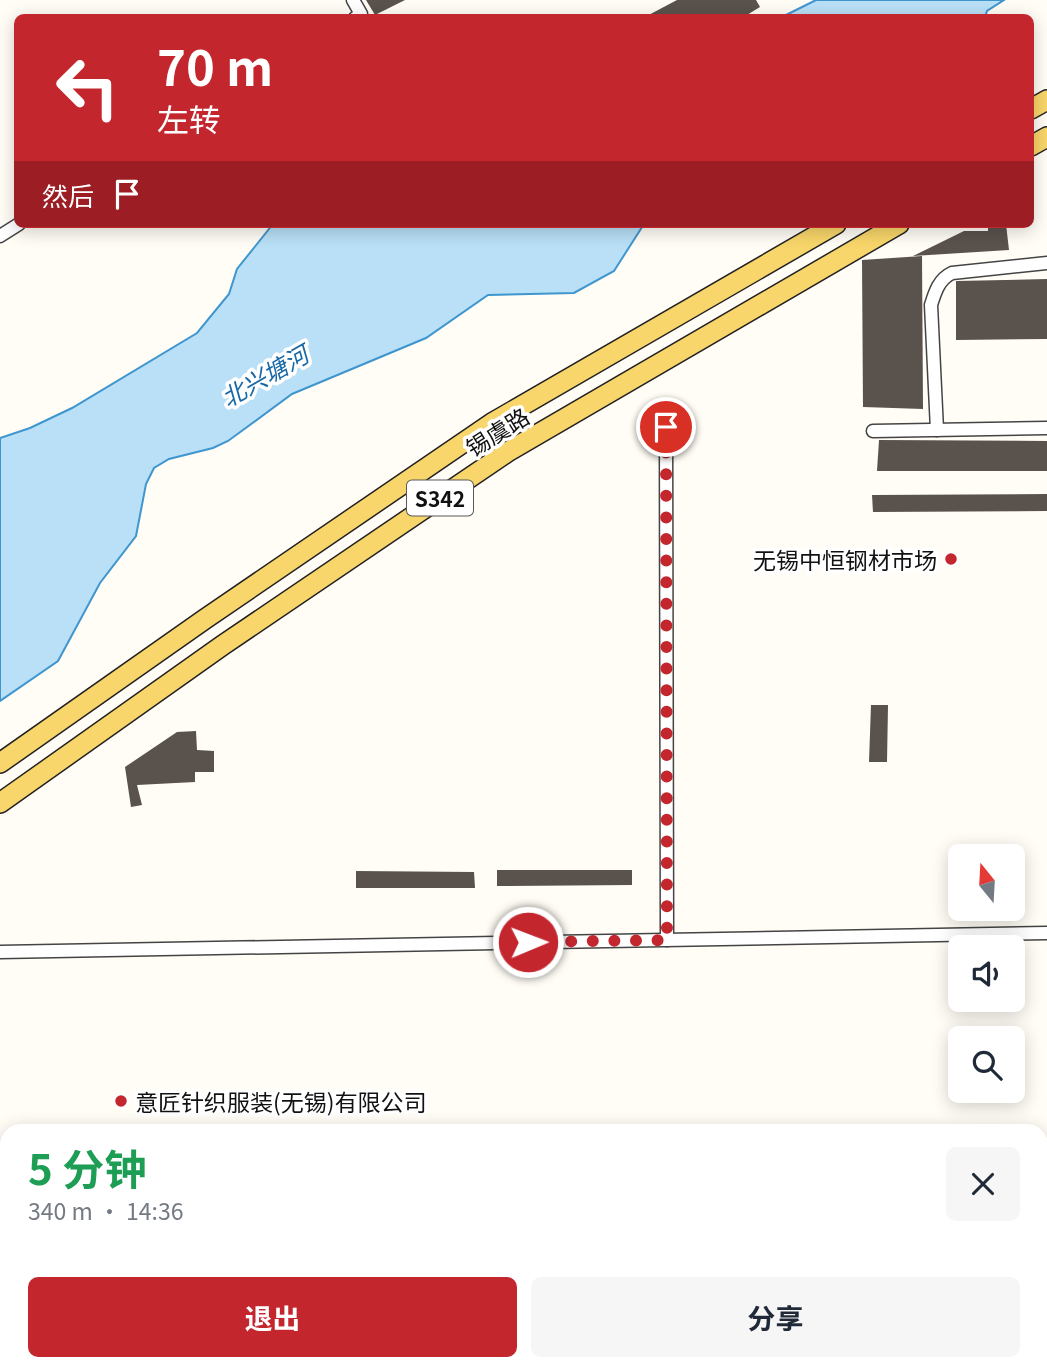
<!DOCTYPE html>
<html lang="zh">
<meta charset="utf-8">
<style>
:root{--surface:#fff;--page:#f6f6f7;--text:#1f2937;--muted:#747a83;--accent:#c4262e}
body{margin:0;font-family:Georgia,"Noto Sans SC",serif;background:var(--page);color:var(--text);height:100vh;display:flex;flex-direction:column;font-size:26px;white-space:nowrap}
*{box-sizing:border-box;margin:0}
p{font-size:23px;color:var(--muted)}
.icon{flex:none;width:38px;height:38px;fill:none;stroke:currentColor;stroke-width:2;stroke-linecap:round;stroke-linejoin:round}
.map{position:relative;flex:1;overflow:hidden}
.sheet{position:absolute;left:0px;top:1124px;width:1048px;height:247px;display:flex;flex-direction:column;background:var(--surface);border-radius:21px 21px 0 0;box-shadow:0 4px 18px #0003}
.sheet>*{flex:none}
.hud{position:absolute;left:14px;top:14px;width:1020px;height:214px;border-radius:10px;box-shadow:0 4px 18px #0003;background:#c4262e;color:#fff;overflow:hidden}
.needle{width:46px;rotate:342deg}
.tools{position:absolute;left:948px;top:844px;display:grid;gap:14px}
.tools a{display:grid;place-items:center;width:77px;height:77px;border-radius:10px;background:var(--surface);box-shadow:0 4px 18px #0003;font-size:35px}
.pin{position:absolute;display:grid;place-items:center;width:60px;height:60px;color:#fff;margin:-30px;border:4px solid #fff;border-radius:50%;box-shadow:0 2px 7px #0007}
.me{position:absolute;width:77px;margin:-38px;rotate:89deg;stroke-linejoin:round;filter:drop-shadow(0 0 5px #0008)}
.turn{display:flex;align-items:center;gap:24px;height:147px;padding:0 28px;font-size:32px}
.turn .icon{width:91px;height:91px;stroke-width:2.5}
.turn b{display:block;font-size:49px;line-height:60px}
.then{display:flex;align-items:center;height:66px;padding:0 28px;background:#0003;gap:14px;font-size:26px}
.round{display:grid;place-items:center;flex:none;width:74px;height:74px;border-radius:10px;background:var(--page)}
.headline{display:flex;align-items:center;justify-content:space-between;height:119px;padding:0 28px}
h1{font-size:42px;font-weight:700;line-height:52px;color:#1e9e55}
.action{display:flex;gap:14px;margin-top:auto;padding:14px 28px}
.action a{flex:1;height:80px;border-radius:10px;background:var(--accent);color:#fff;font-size:28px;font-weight:700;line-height:80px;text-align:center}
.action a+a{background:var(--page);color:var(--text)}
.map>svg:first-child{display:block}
.water{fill:#b9e0f7;stroke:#3f96cf;stroke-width:2}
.building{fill:#5a524d}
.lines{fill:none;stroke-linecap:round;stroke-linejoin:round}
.street-casing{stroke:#444;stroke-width:15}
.primary-casing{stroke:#222;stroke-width:22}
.street{stroke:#fff;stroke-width:12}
.primary{stroke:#f9d66b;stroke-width:19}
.route{stroke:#c4262e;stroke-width:12;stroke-dasharray:0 21.6}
.poi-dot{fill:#c4262e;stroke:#fff;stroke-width:2.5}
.labels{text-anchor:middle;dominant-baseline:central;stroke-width:7;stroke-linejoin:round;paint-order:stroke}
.shield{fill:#fff;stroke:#585858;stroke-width:2}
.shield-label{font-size:21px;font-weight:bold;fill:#111}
.street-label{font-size:23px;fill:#111;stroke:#fff}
.poi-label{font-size:23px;fill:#111;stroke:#fff;text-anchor:end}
.water-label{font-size:24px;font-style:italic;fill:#1768a6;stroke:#fff}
</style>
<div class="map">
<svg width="1047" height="1369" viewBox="0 0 1047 1369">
<rect width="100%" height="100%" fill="#fffdf5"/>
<g class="water">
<polygon points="816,0 1004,0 987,11 985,17 782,17"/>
<polygon points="273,224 644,224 614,271 574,293 488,295 426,338 292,394 228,441 213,448 169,459 154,468 146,484 136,536 100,583 58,661 0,701 0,438 30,428 72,408 197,333 229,294 237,269"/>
</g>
<g class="building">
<polygon points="366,0 405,0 375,15"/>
<polygon points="677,0 756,0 760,7 742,18 643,18"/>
<polygon points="988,224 1006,224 1009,250 913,256 964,231 988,231"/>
<polygon points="922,256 923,409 863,407 862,260"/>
<polygon points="1047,279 1047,339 956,340 956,281"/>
<polygon points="879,440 1047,441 1047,471 877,471"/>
<polygon points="1047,494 1047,511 873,512 872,495"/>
<polygon points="871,705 888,705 887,762 869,762"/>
<polygon points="196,731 197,750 214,751 214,772 195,772 195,782 137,785 142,805 131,807 125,767 177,732"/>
<polygon points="497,870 632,870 632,885 497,886"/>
<polygon points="356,871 474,872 475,888 356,888"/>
</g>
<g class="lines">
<defs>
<g id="street">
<polyline points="353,0 361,14 355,18"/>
<polyline points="0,236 19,224"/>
<polyline points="666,427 667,940"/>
<path d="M937,430L931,305C935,292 939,279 952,273L1047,263"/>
<polyline points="873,431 1047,428"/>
<polyline points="0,952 1047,933"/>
<polyline points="0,1229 7,1229"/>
<polyline points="1041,1231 1047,1231"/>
<polyline points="937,1363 937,1369"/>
</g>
<g id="primary">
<polyline points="1031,109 1047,100"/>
<polyline points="1031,146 1047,137"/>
<polyline points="0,763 205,619 492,423 836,224"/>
<polyline points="0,803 223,645 509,451 899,224"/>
</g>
</defs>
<use href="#street" class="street-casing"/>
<use href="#primary" class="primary-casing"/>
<use href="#street" class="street"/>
<use href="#primary" class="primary"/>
</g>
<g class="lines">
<polyline class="route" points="528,942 667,940 666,427"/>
</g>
<g class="poi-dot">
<circle cx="951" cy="559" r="7"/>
<circle cx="121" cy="1101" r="7"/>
</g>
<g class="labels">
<rect class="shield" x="407" y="480.5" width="66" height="35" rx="5"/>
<g class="shield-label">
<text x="440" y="498">S342</text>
</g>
<g class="street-label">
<text transform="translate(497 431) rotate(-32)">锡虞路</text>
</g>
<g class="poi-label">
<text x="937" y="559">无锡中恒钢材市场</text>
<text x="135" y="1101" text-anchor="start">意匠针织服装(无锡)有限公司</text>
</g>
<g class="water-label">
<text transform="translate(264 375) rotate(-30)">北兴塘河</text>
</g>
</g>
</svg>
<div class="tools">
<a><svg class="needle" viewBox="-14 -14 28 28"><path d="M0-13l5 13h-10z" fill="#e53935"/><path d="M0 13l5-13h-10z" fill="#747a83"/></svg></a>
<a><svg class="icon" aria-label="sound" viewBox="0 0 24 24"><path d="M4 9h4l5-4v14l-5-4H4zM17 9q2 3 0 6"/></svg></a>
<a><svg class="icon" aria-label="search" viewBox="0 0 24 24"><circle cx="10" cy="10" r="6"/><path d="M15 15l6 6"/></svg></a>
</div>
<div class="pin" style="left:666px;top:427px;background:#d93025"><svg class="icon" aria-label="arrive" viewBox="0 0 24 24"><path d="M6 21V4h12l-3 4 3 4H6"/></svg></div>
<svg class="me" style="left:528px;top:942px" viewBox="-20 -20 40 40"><circle r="17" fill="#c4262e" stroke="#fff" stroke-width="3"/><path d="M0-11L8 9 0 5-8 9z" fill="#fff"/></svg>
<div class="hud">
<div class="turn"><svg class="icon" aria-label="left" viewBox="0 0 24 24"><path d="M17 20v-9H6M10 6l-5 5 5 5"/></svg><div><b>70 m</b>左转</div></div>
<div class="then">然后<svg class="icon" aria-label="arrive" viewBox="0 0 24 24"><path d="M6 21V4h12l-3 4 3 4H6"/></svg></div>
</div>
<section class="sheet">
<div class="headline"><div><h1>5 分钟</h1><p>340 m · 14:36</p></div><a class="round"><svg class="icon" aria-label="close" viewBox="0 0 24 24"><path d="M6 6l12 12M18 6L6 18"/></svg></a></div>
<div class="action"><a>退出</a><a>分享</a></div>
</section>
</div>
